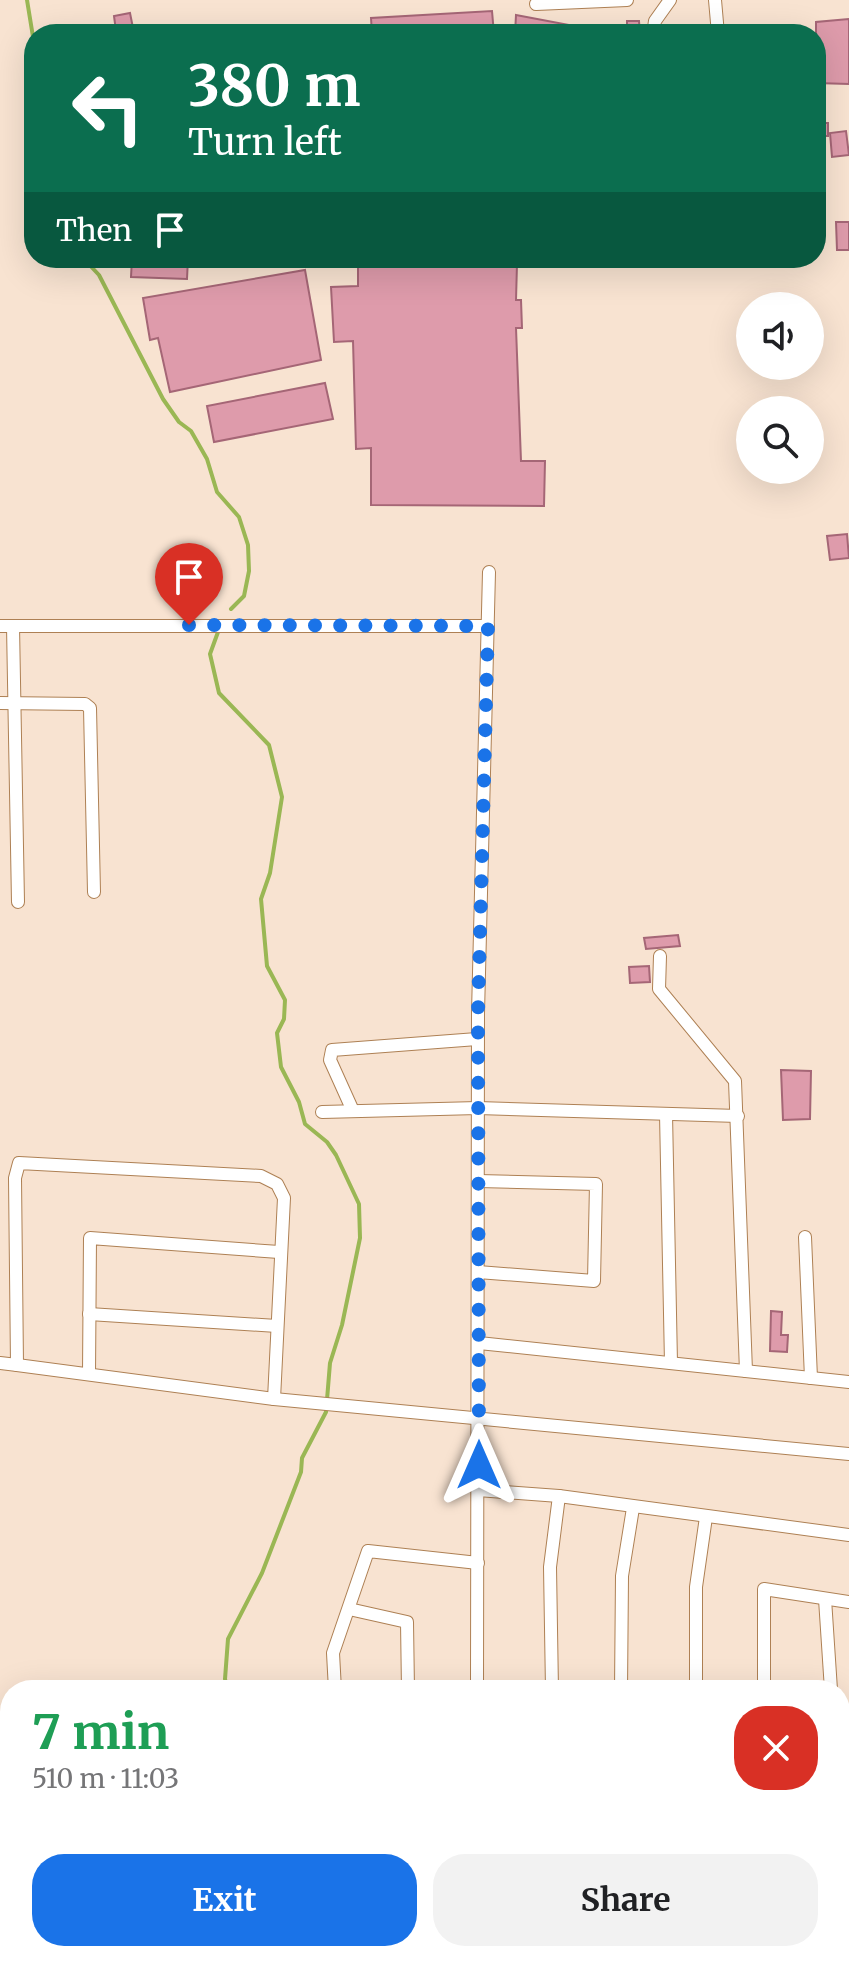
<!DOCTYPE html>
<meta charset="utf-8">
<style>
:root{--surface:#fff;--page:#f2f2f2;--text:#202124;--muted:#757577;--accent:#1a73e8}
body{margin:0;font-family:Merriweather,serif;background:var(--page);color:var(--text);height:100vh;display:flex;flex-direction:column;font-size:30px;white-space:nowrap}
*{box-sizing:border-box;margin:0}
p{font-size:26px;color:var(--muted)}
.icon{flex:none;width:44px;height:44px;fill:none;stroke:currentColor;stroke-width:2;stroke-linecap:round;stroke-linejoin:round}
.map{position:relative;flex:1;overflow:hidden}
.drawer{position:absolute;left:0px;top:1680px;width:850px;height:282px;display:flex;flex-direction:column;background:var(--surface);border-radius:32px 32px 0 0;box-shadow:0 8px 32px #0002}
.drawer>*{flex:none}
.hud{position:absolute;left:24px;top:24px;width:802px;height:244px;border-radius:32px;box-shadow:0 8px 32px #0002;background:#0b6e4f;color:#fff;overflow:hidden}
.controls{position:absolute;left:736px;top:292px;display:grid;gap:16px}
.controls a{display:grid;place-items:center;width:88px;height:88px;border-radius:50%;background:var(--surface);box-shadow:0 8px 32px #0002;font-size:40px}
.pin{position:absolute;display:grid;place-items:center;width:68px;height:68px;color:#fff;margin:-82px -34px;border-radius:50% 50% 50% 0;rotate:-45deg;box-shadow:0 0 8px #0007}
.pin .icon{rotate:45deg}
.me{position:absolute;width:88px;margin:-44px;rotate:0deg;stroke-linejoin:round;filter:drop-shadow(0 0 6px #0008)}
.turn{display:flex;align-items:center;gap:28px;height:168px;padding:0 32px;font-size:36px}
.turn .icon{width:104px;height:104px;stroke-width:2.5}
.turn b{display:block;font-size:56px;line-height:68px}
.then{display:flex;align-items:center;height:76px;padding:0 32px;background:#0003;gap:16px;font-size:30px}
.round{display:grid;place-items:center;flex:none;width:84px;height:84px;border-radius:32px;background:var(--page)}
.head{display:flex;align-items:center;justify-content:space-between;height:136px;padding:0 32px}
h1{font-size:48px;font-weight:700;line-height:60px;color:#1e9e55}
.cta{display:flex;gap:16px;margin-top:auto;padding:16px 32px}
.cta a{flex:1;height:92px;border-radius:32px;background:var(--accent);color:#fff;font-size:32px;font-weight:700;line-height:92px;text-align:center}
.cta a+a{background:var(--page);color:var(--text)}
.map>svg:first-child{display:block}
.lines{fill:none;stroke-linecap:round;stroke-linejoin:round}
.stream{stroke:#9ab754;stroke-width:4}
.building{fill:#de9bab;stroke:#a56676;stroke-width:2}
.street-casing{stroke:#ae8054;stroke-width:14}
.street{stroke:#fff;stroke-width:12}
.route{stroke:#1a73e8;stroke-width:14;stroke-dasharray:0 25.2}
</style>
<div class="map">
<svg width="849" height="1961" viewBox="0 0 849 1961">
<rect width="100%" height="100%" fill="#f8e3d1"/>
<g class="lines">
<g class="stream">
<polyline points="27,0 34,43"/>
<polyline points="83,258 99,275 163,399 179,422 191,431 207,459 217,492 239,517 248,545 249,571 244,596 231,609"/>
<polyline points="218,632 210,654 219,693 269,745 282,797 270,873 261,899 267,966 285,1000 284,1019 277,1033 281,1067 299,1102 305,1124 327,1142 336,1155 359,1204 360,1238 342,1325 330,1363 326,1412 302,1458 301,1472 262,1573 228,1639 225,1679 228,1690"/>
<polyline points="318,1952 321,1961"/>
</g>
</g>
<g class="building">
<polygon points="492,11 494,34 372,34 371,18"/>
<polygon points="130,13 133,28 116,31 114,16"/>
<polygon points="516,15 585,28 584,34 515,34"/>
<polygon points="849,19 849,84 816,83 816,22"/>
<polygon points="627,21 639,21 640,34 627,34"/>
<rect x="816" y="123" width="12" height="13"/>
<polygon points="846,131 849,155 832,157 830,133"/>
<polygon points="836,222 849,222 849,250 837,250"/>
<polygon points="132,258 188,258 187,279 131,277"/>
<polygon points="358,258 517,264 516,300 521,300 522,328 516,328 521,461 545,461 544,506 371,505 371,448 356,449 353,341 334,342 331,287 358,286"/>
<polygon points="305,270 321,360 170,392 158,338 150,340 143,298"/>
<polygon points="325,383 333,419 214,442 207,406"/>
<polygon points="847,534 849,558 830,560 827,536"/>
<polygon points="678,935 680,946 646,949 644,938"/>
<polygon points="649,966 650,982 630,983 629,967"/>
<polygon points="781,1070 811,1071 810,1119 783,1120"/>
<polygon points="771,1311 782,1312 781,1335 788,1335 787,1352 770,1351"/>
</g>
<g class="lines">
<defs>
<g id="street">
<polyline points="715,0 718,34"/>
<polyline points="536,4 627,0"/>
<polyline points="653,34 655,21 670,0"/>
<polyline points="0,626 488,626"/>
<polyline points="13,626 18,902"/>
<polyline points="0,703 85,704 90,708 94,892"/>
<polyline points="660,956 659,989 735,1081 746,1371"/>
<polyline points="353,1111 330,1060 332,1050 477,1039"/>
<polyline points="322,1112 478,1108 738,1116"/>
<polyline points="666,1114 671,1363"/>
<polyline points="478,1181 596,1184 594,1281 478,1272"/>
<polyline points="805,1237 811,1378"/>
<polyline points="89,1314 277,1326"/>
<polyline points="479,1343 849,1382"/>
<polyline points="0,1363 17,1365 15,1178 19,1163 261,1176 277,1184 284,1198 274,1399"/>
<polyline points="17,1365 274,1399 849,1454"/>
<polyline points="89,1374 90,1238 279,1252"/>
<polyline points="478,1490 559,1496 849,1535"/>
<polyline points="825,1599 831,1690"/>
<polyline points="349,1609 407,1622 408,1690"/>
<polyline points="335,1690 333,1653 368,1551 478,1563"/>
<polyline points="477,1690 478,1013 489,572"/>
<polyline points="552,1690 550,1567 559,1496"/>
<polyline points="621,1690 622,1576 633,1508"/>
<polyline points="696,1690 696,1587 706,1517"/>
<polyline points="764,1690 764,1589 849,1602"/>
<polyline points="840,1826 843,1867"/>
<polyline points="840,1937 849,1937"/>
<polyline points="813,1952 813,1961"/>
<polyline points="476,1961 476,1952"/>
</g>
</defs>
<use href="#street" class="street-casing"/>
<use href="#street" class="street"/>
</g>
<g class="lines">
<polyline class="route" points="189,625 488,626 478,1013 479,1465"/>
</g>
</svg>
<div class="controls">
<a><svg class="icon" aria-label="sound" viewBox="0 0 24 24"><path d="M4 9h4l5-4v14l-5-4H4zM17 9q2 3 0 6"/></svg></a>
<a><svg class="icon" aria-label="search" viewBox="0 0 24 24"><circle cx="10" cy="10" r="6"/><path d="M15 15l6 6"/></svg></a>
</div>
<div class="pin" style="left:189px;top:625px;background:#d93025"><svg class="icon" aria-label="arrive" viewBox="0 0 24 24"><path d="M6 21V4h12l-3 4 3 4H6"/></svg></div>
<svg class="me" style="left:479px;top:1465px" viewBox="-20 -20 40 40"><path d="M0-17L14 15 0 8-14 15z" fill="#1a73e8" stroke="#fff" stroke-width="4"/></svg>
<div class="hud">
<div class="turn"><svg class="icon" aria-label="left" viewBox="0 0 24 24"><path d="M17 20v-9H6M10 6l-5 5 5 5"/></svg><div><b>380 m</b>Turn left</div></div>
<div class="then">Then<svg class="icon" aria-label="arrive" viewBox="0 0 24 24"><path d="M6 21V4h12l-3 4 3 4H6"/></svg></div>
</div>
<section class="drawer">
<div class="head"><div><h1>7 min</h1><p>510 m · 11:03</p></div><a class="round" style="background:#d93025;color:#fff"><svg class="icon" aria-label="close" viewBox="0 0 24 24"><path d="M6 6l12 12M18 6L6 18"/></svg></a></div>
<div class="cta"><a>Exit</a><a>Share</a></div>
</section>
</div>
